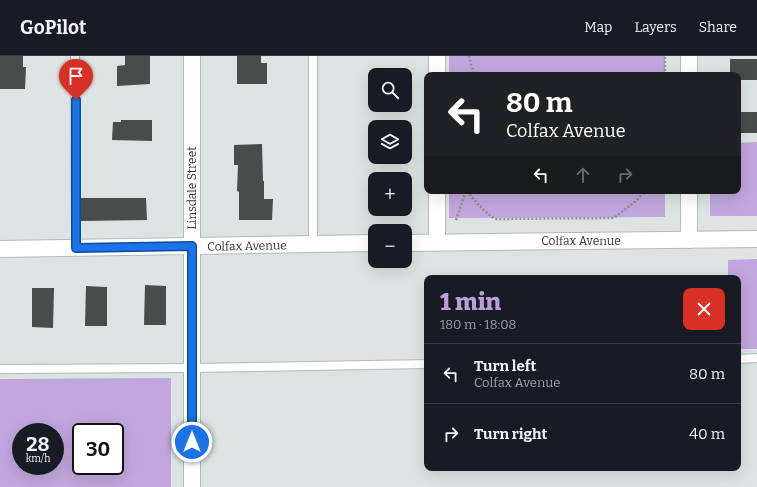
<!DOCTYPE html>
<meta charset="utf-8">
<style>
:root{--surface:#171b24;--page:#20242c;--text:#f1f3f6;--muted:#9ea1a6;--line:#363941;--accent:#bb9fd6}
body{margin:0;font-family:Bitter,serif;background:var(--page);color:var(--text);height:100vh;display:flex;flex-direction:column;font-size:15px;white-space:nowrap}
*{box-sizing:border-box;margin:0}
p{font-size:13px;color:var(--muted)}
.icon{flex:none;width:22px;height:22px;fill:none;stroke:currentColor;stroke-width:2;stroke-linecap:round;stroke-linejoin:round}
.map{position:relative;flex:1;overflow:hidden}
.side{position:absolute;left:424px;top:219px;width:317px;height:196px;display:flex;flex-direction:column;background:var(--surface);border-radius:8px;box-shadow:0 4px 16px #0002}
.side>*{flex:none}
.guide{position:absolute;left:424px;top:16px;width:317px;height:122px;border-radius:8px;box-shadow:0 4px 16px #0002;background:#202124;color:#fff;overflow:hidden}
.fabs{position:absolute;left:368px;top:12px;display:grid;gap:8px}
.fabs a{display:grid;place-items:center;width:44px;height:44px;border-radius:8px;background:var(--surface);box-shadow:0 4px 16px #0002;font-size:20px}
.speed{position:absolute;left:12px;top:367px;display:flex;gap:8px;font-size:20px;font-weight:700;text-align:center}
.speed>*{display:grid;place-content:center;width:52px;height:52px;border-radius:50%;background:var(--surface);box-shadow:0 4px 16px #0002;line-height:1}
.speed small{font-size:10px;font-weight:400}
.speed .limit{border:2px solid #111;border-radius:6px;background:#fff;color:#111}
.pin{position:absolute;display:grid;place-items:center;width:34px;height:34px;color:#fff;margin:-41px -17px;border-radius:50% 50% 50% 0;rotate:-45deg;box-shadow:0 0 4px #0007}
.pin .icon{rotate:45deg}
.me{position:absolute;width:44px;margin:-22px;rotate:0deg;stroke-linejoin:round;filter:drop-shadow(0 0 3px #0008)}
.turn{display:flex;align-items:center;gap:14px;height:84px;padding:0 16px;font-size:18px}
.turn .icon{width:52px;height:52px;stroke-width:2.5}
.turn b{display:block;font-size:28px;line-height:34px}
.lanes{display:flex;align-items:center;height:38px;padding:0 16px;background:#0003;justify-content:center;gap:20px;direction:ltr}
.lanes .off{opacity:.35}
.round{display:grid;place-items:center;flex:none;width:42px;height:42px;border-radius:8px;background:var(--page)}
.head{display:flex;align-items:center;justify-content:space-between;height:68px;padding:0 16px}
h1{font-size:24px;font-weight:800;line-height:30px;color:var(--accent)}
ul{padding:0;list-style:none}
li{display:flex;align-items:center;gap:12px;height:60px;padding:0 16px;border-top:1px solid var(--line)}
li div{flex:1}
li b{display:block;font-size:15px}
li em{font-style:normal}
header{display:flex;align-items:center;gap:24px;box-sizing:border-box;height:56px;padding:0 20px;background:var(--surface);border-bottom:1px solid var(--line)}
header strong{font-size:19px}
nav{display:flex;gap:22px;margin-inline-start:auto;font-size:14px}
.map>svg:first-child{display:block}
.green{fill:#c0a6dc;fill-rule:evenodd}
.building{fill:#484c4b}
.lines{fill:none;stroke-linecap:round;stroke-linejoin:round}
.service-casing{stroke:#b4b9b8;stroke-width:10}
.minor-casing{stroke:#b4b9b8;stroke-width:18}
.path{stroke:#8d9291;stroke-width:2.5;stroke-dasharray:2 2;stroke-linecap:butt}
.service{stroke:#fff;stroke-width:8}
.minor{stroke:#fff;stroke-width:16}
.route-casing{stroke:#114b97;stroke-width:10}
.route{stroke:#1a73e8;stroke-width:7}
.labels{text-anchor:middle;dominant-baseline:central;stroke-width:4;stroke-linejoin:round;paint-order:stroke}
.street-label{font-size:12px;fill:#343635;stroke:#fff}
</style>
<header>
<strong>GoPilot</strong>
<nav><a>Map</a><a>Layers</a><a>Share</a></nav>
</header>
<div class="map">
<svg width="757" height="431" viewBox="0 0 757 431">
<rect width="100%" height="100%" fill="#dde3e2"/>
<g class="green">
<rect x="449" y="0" width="216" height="19"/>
<polygon points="757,86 757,160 710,160 710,135 738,135 738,87"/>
<polygon points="449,135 665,135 665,161 449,162"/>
<polygon points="757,203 757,293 738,293 738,222 728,222 728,204"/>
<path d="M171,322V431H0V323ZM21,376H55V410H21ZM81,376H115V410H81Z"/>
</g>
<g class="building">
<polygon points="0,0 23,0 23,11 26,11 25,33 0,33"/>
<polygon points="125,0 150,0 150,28 117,30 117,10 125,9"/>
<polygon points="237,0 261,0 261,7 267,7 267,28 237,28"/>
<polygon points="730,3 757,3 757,24 738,24 738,19 730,19"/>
<rect x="738" y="56" width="19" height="21"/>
<polygon points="121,64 152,64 152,85 112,84 113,66 121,66"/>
<polygon points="262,88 263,125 264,125 264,143 273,143 272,164 239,164 239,136 237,135 238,109 234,109 234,89"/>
<polygon points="81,142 146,142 147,164 81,165"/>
<polygon points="145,229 166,230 166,269 144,269"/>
<polygon points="86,230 107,231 107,270 85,270"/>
<polygon points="32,232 54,232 53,272 32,271"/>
</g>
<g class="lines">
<defs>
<g id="service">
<polyline points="75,0 76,192"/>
<polyline points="313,188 313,0"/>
<polyline points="738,303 757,302"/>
<polyline points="0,313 192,312 427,308"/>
</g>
<g id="minor">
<polyline points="437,0 437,19"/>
<polyline points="689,0 689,19"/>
<polyline points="437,135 437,186"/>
<polyline points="689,135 689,184"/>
<polyline points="405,187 757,183"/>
<polyline points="0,193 375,187"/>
<polyline points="192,431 192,0"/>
</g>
</defs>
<use href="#service" class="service-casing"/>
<use href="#minor" class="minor-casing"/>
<g class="path">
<polyline points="469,0 474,19"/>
<polyline points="665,19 665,0"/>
<path d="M467,135C476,146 483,155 495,163L614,162L637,144L645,135"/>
<polyline points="456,164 466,135"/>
</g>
<use href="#service" class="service"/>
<use href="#minor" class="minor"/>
</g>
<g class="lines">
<defs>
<polyline id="route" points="76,44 76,192 192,190 192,386"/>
</defs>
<use href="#route" class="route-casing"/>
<use href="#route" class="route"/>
</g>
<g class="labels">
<g class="street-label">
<text transform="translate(192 132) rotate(-90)">Linsdale Street</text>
<text x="581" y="185">Colfax Avenue</text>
<text transform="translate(247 190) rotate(-1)">Colfax Avenue</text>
</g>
</g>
</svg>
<div class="fabs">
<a><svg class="icon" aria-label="search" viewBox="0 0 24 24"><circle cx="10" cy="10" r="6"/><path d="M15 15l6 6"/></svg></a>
<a><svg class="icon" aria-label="layers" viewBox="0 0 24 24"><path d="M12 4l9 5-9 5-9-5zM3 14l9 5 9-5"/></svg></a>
<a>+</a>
<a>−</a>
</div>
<div class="speed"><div>28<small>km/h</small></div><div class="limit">30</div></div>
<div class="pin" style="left:76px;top:44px;background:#d93025"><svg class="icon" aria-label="arrive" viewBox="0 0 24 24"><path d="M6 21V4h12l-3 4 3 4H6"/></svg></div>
<svg class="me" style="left:192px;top:386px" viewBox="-20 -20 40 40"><circle r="17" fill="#1a73e8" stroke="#fff" stroke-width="3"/><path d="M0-11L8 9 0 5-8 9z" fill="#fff"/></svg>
<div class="guide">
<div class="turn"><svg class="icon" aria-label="left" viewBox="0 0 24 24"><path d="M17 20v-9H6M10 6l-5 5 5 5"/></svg><div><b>80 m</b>Colfax Avenue</div></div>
<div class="lanes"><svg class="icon" aria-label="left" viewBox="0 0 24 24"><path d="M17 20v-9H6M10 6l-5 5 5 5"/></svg><svg class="icon off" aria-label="ahead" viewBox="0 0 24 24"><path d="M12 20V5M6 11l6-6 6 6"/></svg><svg class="icon off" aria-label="right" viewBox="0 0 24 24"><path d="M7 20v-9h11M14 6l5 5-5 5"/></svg></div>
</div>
<section class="side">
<div class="head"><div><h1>1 min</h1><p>180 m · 18:08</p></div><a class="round" style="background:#d93025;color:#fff"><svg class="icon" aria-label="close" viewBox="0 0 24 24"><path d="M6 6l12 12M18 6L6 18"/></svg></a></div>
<ul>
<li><svg class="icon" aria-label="left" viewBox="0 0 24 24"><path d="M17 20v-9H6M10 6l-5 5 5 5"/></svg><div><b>Turn left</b><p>Colfax Avenue</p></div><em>80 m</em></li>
<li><svg class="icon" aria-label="right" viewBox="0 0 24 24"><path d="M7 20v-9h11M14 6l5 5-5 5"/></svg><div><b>Turn right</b></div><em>40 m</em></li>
</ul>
</section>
</div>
